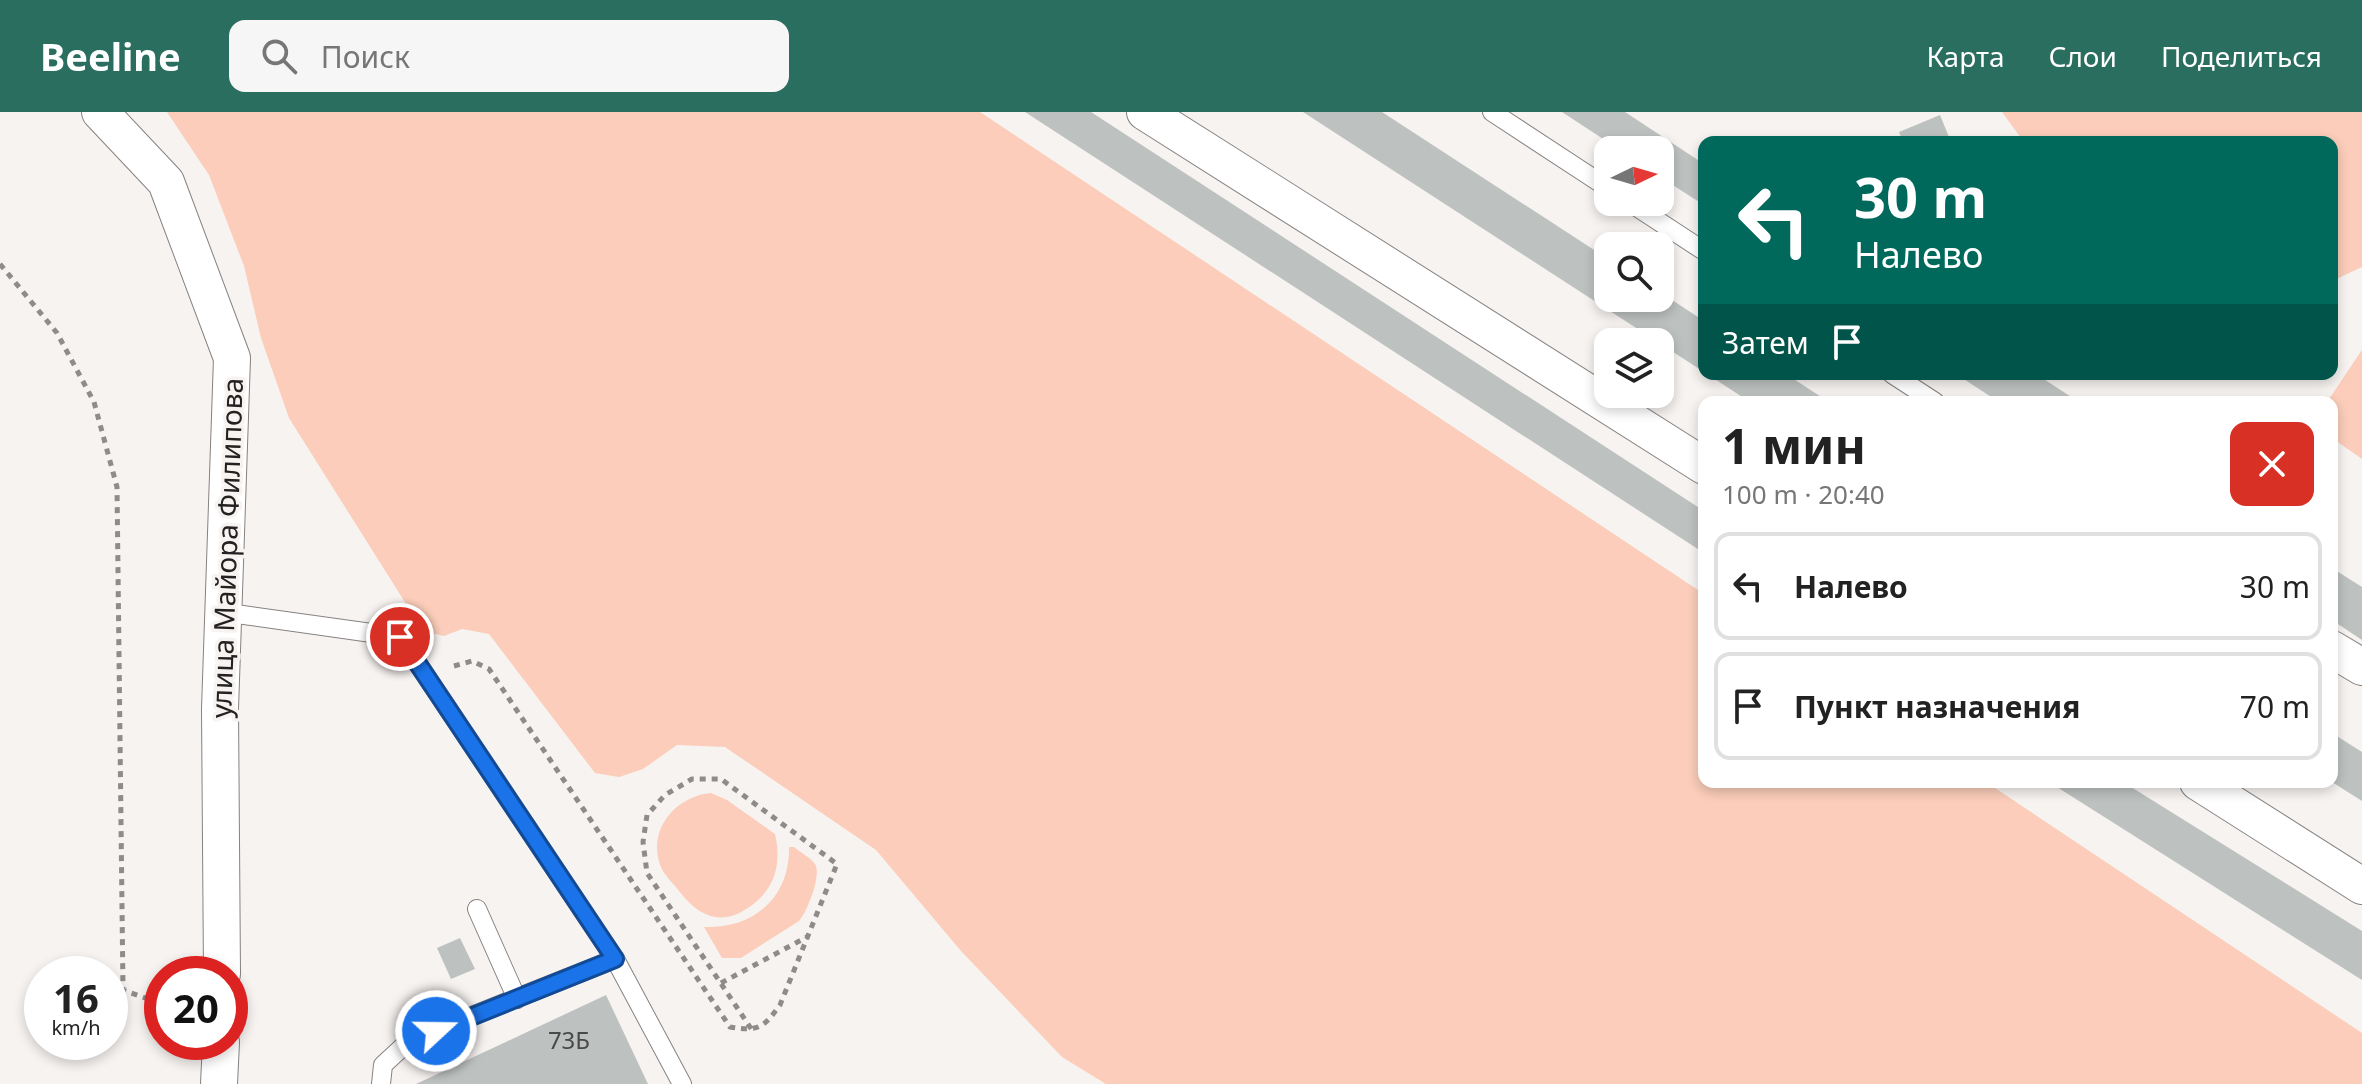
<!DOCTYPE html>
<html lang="ru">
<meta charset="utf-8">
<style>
:root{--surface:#fff;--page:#f6f6f6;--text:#222;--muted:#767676;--line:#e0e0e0;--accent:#2a6e60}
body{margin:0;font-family:"Noto Sans",sans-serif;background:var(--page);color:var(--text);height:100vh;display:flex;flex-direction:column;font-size:30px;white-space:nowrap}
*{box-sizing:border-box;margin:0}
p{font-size:26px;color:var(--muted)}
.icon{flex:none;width:44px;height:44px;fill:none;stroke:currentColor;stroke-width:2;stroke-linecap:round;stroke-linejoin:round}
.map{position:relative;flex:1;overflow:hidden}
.drawer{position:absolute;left:1698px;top:284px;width:640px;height:392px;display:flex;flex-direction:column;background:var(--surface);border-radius:16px;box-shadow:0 4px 12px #0003}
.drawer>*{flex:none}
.hud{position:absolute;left:1698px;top:24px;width:640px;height:244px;border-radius:16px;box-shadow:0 4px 12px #0003;background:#00695c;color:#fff;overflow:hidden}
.needle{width:52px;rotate:85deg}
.tools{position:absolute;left:1594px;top:24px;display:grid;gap:16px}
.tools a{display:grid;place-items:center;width:80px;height:80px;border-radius:16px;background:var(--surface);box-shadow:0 4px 12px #0003;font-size:40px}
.speed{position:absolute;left:24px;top:844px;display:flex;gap:16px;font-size:40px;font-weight:700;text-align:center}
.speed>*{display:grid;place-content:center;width:104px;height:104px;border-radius:50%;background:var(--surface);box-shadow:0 4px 12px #0003;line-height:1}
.speed small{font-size:20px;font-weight:400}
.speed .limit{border:12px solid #d22;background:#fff;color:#111}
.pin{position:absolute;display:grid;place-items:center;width:68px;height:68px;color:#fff;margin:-34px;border:4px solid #fff;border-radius:50%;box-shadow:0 2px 8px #0007}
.me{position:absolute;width:88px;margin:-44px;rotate:69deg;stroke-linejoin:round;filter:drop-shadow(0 0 6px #0008)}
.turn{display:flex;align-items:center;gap:28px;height:168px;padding:0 24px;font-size:36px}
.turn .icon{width:104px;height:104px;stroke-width:2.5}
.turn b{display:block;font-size:56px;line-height:68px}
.then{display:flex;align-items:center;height:76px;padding:0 24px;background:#0003;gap:16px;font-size:30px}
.round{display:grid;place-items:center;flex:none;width:84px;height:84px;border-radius:16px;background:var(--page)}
.head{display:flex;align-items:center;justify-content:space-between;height:136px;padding:0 24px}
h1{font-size:48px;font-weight:700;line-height:60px}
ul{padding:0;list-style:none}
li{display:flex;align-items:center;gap:24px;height:108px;margin:0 16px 12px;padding:0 8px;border:4px solid var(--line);border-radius:16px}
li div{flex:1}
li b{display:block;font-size:30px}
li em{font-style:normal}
header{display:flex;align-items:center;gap:48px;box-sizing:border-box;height:112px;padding:0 40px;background:var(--accent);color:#fff}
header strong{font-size:38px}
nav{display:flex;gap:44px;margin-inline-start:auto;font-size:28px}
.search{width:560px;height:72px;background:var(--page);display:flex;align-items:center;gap:20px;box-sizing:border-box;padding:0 28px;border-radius:16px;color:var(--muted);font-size:30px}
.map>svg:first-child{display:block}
.green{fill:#fbcdba}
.building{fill:#bdc2c0}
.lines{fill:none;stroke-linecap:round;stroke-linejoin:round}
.service-casing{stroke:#868281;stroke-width:20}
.minor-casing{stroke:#868281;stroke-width:38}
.path{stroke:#8e8b8a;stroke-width:5;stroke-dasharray:6 6;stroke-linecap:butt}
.service{stroke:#fff;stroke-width:18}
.minor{stroke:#fff;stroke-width:36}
.route-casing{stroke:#114b97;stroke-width:20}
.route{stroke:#1a73e8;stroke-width:14}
.labels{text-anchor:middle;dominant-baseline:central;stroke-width:7;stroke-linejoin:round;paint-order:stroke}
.number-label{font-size:24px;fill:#4a4949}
.street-label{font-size:28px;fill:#232121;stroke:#f7f3f1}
</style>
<header>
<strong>Beeline</strong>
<div class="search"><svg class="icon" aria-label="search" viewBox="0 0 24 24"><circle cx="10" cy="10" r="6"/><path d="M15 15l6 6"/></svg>Поиск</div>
<nav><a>Карта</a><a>Слои</a><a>Поделиться</a></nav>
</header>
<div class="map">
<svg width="2362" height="972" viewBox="0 0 2362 972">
<rect width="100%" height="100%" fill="#f7f3f1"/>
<g class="green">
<polygon points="167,0 980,0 1704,482 1704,670 1986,670 2362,921 2362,972 1106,972 1062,945 961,839 876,738 725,635 677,633 643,657 619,665 595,661 489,522 462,517 444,524 427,520 413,503 289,306 261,226 244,154 209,63"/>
<polygon points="2002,0 2362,0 2362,155 2332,169 2332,30 2024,30"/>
<polygon points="2362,238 2362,347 2332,326 2332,290 2327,290"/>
<path d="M711,681L727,688L775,722C781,747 777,771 757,789C727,815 702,809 679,779C674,772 664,763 661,755C646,718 676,684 711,681Z"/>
<path d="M789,735H794C800,740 811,746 815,752C822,763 807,800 799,809L741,846H722L704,815C753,817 790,786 789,735Z"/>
</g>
<g class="building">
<polygon points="1025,0 1091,0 1704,399 1704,441"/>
<polygon points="1303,0 1382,0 1608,147 1608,186 1660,186 1660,180 1704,209 1704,260"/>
<polygon points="1562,0 1625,0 1704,52 1704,93 1660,65 1660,38 1620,38"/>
<polygon points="1940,3 1951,30 1903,30 1899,20"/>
<polygon points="1707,262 1786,262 1829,290 1750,290"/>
<polygon points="1956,262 2036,262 2079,290 1999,290"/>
<polygon points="2332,456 2362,475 2362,528 2332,508"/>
<polygon points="2332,621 2362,640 2362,689 2332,670"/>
<polygon points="2049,670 2123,670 2362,819 2362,868"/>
<polygon points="460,826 475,857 451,867 437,836"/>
<polygon points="606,883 648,972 416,972"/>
</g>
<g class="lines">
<defs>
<g id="service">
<polyline points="1492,0 1608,76"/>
<polyline points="1629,90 1704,139"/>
<polyline points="1892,262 1935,290"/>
<polyline points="222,500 400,525 615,847 682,972"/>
<polyline points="477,797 517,887"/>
<polyline points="381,972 383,953 409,929 615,847"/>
</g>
<g id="minor">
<polyline points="100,0 166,70 232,246 220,597 222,862"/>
<polyline points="1145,0 1704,354"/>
<polyline points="2332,537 2362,555"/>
<polyline points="2198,670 2362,774"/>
<polyline points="219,972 221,930"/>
</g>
</defs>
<use href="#service" class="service-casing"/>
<use href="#minor" class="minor-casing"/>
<g class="path">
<polyline points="0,152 57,221 94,290 117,375 123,878 162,892"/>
<path d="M454,554L472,549L489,557L730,915C759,920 764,915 780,893L837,752L721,667H692L665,683L647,703L643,730L647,761L752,918"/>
<polyline points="721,871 807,825"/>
</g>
<use href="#service" class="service"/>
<use href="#minor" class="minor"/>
</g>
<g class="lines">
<defs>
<polyline id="route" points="400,525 615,847 436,919"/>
</defs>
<use href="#route" class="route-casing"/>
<use href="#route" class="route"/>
</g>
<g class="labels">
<g class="number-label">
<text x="569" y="927">73Б</text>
</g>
<g class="street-label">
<text transform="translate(226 436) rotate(-88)">улица Майора Филипова</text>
</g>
</g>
</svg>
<div class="tools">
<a><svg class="needle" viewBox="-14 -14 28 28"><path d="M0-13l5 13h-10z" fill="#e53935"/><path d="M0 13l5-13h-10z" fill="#767676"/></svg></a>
<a><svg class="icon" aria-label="search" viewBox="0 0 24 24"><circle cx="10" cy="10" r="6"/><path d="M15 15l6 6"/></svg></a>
<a><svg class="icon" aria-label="layers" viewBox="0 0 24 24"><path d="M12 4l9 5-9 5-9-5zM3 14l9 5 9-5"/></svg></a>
</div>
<div class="speed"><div>16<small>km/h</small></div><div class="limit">20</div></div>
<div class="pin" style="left:400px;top:525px;background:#d93025"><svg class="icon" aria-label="arrive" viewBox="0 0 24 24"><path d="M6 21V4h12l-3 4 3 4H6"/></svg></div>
<svg class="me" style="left:436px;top:919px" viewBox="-20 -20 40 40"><circle r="17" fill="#1a73e8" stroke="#fff" stroke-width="3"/><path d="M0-11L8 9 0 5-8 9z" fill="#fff"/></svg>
<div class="hud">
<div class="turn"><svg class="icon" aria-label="left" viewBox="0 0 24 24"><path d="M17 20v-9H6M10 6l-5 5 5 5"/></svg><div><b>30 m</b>Налево</div></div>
<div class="then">Затем<svg class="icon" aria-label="arrive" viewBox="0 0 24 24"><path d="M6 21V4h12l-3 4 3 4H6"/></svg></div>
</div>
<section class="drawer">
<div class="head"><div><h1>1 мин</h1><p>100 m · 20:40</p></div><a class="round" style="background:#d93025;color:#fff"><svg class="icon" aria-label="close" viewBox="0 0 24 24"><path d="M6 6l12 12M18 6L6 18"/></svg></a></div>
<ul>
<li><svg class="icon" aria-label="left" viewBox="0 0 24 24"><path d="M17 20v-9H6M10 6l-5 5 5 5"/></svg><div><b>Налево</b></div><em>30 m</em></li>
<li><svg class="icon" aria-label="arrive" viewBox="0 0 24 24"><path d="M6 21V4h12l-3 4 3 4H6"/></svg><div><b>Пункт назначения</b></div><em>70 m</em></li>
</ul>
</section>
</div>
